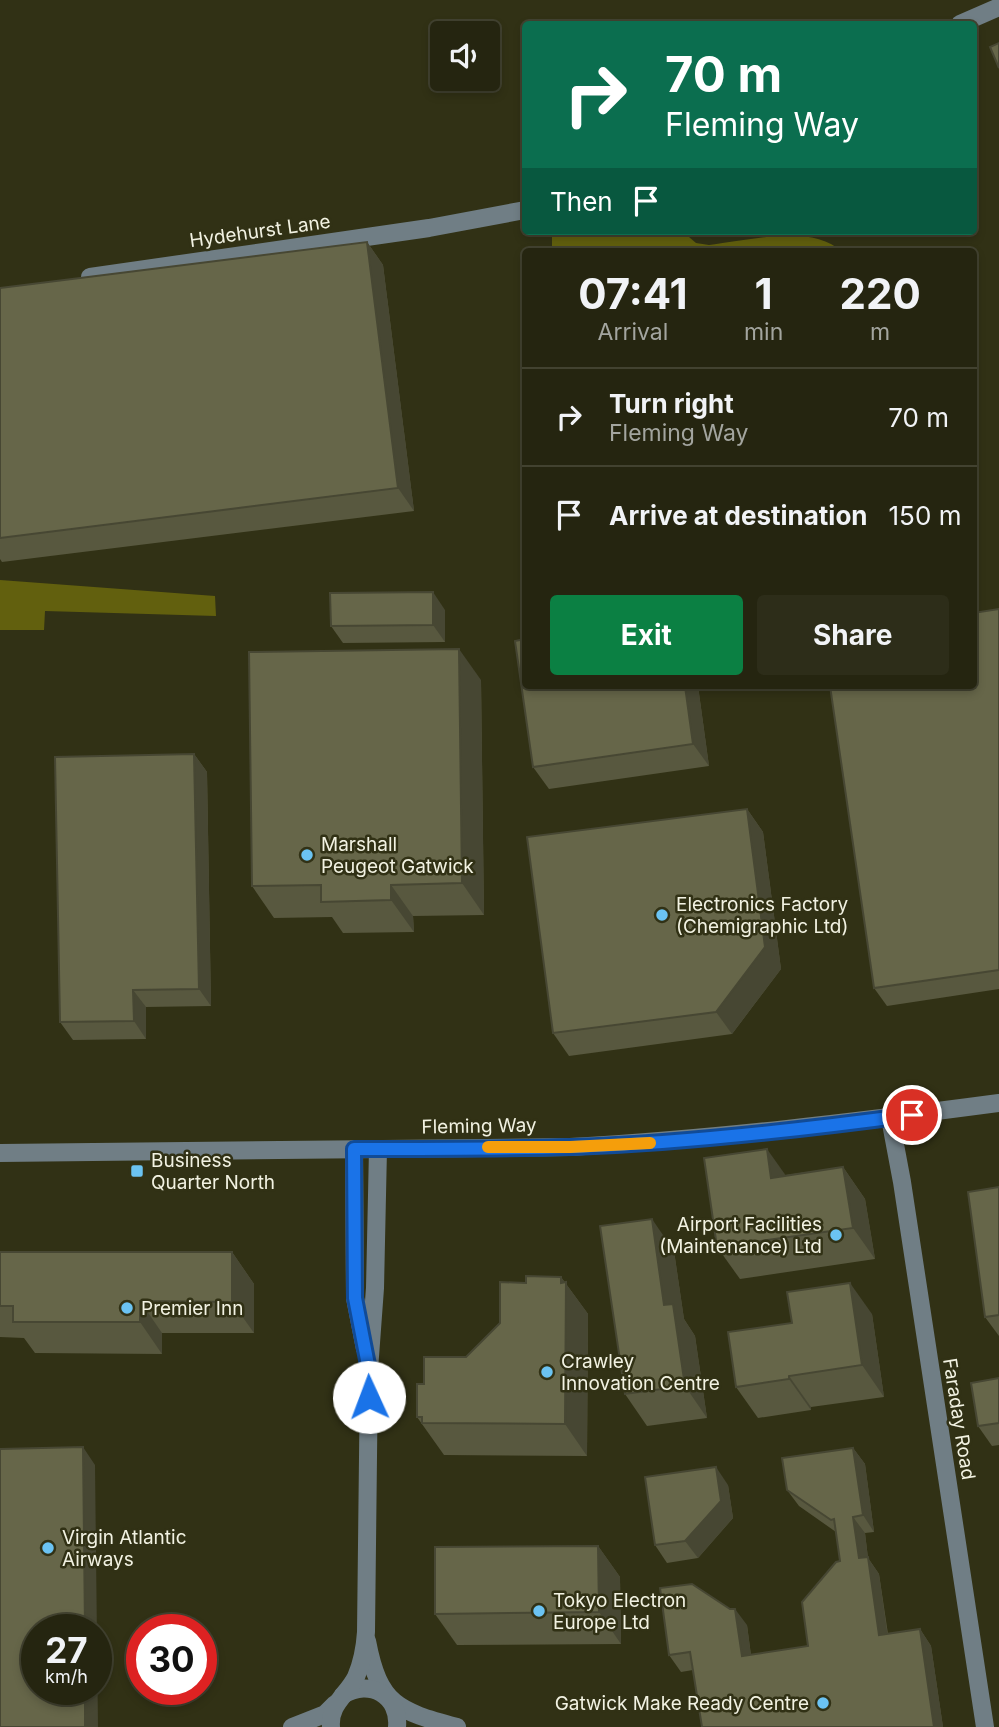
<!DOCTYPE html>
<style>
:root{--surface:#252510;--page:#2d2d19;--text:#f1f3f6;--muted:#a3a59f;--line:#424230;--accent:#0b8043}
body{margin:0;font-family:Inter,sans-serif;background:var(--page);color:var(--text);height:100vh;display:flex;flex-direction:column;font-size:26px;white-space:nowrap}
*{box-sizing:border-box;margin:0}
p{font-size:23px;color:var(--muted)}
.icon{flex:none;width:38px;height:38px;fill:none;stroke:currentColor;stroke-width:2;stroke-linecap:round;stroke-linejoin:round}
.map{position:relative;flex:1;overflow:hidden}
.side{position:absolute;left:522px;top:248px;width:455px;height:441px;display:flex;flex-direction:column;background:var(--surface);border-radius:7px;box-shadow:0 4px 10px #0003,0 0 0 2px var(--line)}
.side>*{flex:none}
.top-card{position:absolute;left:522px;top:21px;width:455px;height:214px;border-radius:7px;box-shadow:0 4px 10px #0003,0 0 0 2px var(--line);background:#0b6e4f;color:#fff;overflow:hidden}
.fabs{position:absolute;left:430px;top:21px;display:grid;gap:14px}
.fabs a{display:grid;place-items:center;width:70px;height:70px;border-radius:7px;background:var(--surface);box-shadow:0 4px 10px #0003,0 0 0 2px var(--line);font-size:35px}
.speed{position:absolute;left:21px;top:1614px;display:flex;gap:14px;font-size:35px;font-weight:700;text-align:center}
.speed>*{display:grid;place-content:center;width:91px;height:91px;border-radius:50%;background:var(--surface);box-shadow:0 4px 10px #0003,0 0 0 2px var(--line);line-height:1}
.speed small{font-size:18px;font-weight:400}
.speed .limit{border:10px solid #d22;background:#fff;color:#111}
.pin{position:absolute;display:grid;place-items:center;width:60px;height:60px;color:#fff;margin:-30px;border:4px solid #fff;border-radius:50%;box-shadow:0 2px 7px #0007}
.me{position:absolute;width:77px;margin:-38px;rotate:358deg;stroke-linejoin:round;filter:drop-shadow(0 0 5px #0008)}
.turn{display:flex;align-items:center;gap:24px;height:147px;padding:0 28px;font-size:32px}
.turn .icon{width:91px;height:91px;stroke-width:2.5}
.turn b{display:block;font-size:49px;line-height:60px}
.then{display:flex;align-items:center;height:66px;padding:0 28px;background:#0003;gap:14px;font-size:26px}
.eta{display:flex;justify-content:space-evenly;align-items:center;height:119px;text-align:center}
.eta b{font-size:42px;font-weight:700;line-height:49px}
.cta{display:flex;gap:14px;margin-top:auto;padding:14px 28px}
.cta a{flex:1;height:80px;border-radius:7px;background:var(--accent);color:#fff;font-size:28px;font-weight:700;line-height:80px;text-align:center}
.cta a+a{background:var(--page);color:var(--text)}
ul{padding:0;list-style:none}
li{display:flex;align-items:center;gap:21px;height:98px;padding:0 28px;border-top:2px solid var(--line)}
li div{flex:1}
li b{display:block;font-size:26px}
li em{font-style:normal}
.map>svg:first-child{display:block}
.forest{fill:#62600e}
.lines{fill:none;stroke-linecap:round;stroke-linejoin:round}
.minor{stroke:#707e85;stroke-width:18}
.wall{fill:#58583f}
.shaded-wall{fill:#474733}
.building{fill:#666649;stroke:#474733;stroke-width:2}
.route-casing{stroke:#114b97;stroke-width:18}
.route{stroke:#1a73e8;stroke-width:12}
.slow{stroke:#f59e0b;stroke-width:12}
.poi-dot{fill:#6bc3f2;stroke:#313115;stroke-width:2.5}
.labels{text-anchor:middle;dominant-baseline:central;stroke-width:5;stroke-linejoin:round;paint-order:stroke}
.street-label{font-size:19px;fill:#f2f2e2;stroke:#313115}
.poi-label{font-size:19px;fill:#f2f2e2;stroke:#313115;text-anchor:start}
</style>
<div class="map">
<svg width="999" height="1727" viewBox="0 0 999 1727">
<rect width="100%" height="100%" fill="#313115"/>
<g class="forest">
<path d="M552,231H682L696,243L709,245C746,241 813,223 842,252L629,250L552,252Z"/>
<polygon points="0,580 215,596 216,616 45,611 44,630 0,630"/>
</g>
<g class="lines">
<g class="minor">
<polyline points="960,24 999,7"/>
<polyline points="90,277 429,228 525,210"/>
<polyline points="890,1118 902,1182 985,1727"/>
<polyline points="354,1149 355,1298 365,1349"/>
<path d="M0,1153L570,1147C714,1139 856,1122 999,1103"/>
<path d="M367,1641C379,1705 398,1711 457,1727"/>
<path d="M343,1695C370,1678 400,1696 397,1727"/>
<polyline points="292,1727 325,1714 335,1704"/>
<path d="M331,1727C329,1704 347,1695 356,1677C362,1663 365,1647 366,1632L369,1370L375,1288L378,1149"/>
</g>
</g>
<g class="wall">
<polygon points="367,242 383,265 414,511 2,562 0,559 0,288"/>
<polygon points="999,609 999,989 887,1006 874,988"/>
<polygon points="445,610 445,642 343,643 331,626"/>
<polygon points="481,680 484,915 413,916 414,932 343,933 332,917 274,918 252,886"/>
<polygon points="698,686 709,766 549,789 533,767"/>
<polygon points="194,754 207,772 211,1006 146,1007 146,1039 73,1040 60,1022"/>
<polygon points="747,809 763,832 781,969 732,1034 569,1056 553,1033"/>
<polygon points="843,1167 865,1199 875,1259 740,1279 717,1247 786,1175"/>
<polygon points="999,1187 999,1336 985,1317"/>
<polygon points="674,1251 684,1319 695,1336 707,1418 647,1426 625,1394"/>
<polygon points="0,1252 232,1252 254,1284 254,1333 162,1333 162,1354 35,1353 24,1338 0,1337"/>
<polygon points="561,1277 588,1314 587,1456 444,1455 417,1417 424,1384 466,1357 500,1323 526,1283"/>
<polygon points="872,1314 884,1397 811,1407 811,1410 758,1418 736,1387"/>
<polygon points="999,1378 999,1445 992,1446 978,1426"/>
<polygon points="853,1448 865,1464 874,1532 865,1533 868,1558 879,1574 888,1634 920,1629 931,1646 943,1727 702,1727 693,1670 681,1672 669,1655 747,1625 751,1655 808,1646 840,1561 836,1532 799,1506 787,1490"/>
<polygon points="728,1485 733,1518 698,1558 667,1563 655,1545"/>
<polygon points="598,1546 620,1577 621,1644 457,1645 435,1614"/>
<polygon points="154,1689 191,1689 191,1698 161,1698"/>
</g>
<g class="shaded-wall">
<polygon points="367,242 383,265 414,511 398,488"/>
<polygon points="433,592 445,610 445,642 433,625"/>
<polygon points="459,649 481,680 484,915 462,883"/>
<polygon points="685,686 698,686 709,766 693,744"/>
<polygon points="194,754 207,772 211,1006 199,989"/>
<polygon points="747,809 763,832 781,969 732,1034 716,1012"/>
<polygon points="391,885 413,916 414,932 391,900"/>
<polygon points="133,990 146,1007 146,1039 134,1021"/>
<polygon points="767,1149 789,1180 771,1178"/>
<polygon points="843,1167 865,1199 875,1259 853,1228"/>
<polygon points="652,1219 674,1251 684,1319 695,1336 707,1418 685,1386 664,1305"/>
<polygon points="232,1252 254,1284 254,1333 232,1302"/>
<polygon points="561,1277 588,1314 587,1456 565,1424"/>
<polygon points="850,1283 872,1314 884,1397 862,1365"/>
<polygon points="140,1301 162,1333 162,1354 140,1322"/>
<polygon points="789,1376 811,1407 811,1410 789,1379"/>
<polygon points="83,1447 95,1465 98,1727 85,1727 85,1689 96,1689 96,1629 85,1629"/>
<polygon points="853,1448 865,1464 874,1532 863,1515"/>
<polygon points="716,1467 728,1485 733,1518 698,1558 685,1541"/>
<polygon points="853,1517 865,1533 868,1558 879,1574 890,1652 879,1635 859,1558"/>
<polygon points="598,1546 620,1577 621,1644 599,1612"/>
<polygon points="735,1609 747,1625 753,1672 742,1656"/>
<polygon points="920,1629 931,1646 943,1727 934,1727"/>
<polygon points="184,1689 191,1689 191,1698"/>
</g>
<g class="building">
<polygon points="999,43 999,68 990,47"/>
<polygon points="367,242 398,488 0,538 0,288"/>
<polygon points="433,592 433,625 331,626 330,593"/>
<polygon points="999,609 999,970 874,988 830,686 973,686 973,613"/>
<polygon points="525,639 525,686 685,686 693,744 533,767 515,641"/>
<polygon points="459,649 462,883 391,885 391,900 321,902 321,885 252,886 249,652"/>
<polygon points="194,754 199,989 133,990 134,1021 60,1022 55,757"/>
<polygon points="747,809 765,947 716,1012 553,1033 527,837"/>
<polygon points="767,1149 771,1178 843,1167 853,1228 717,1247 704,1158"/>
<polygon points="999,1187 999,1315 985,1317 968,1192"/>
<polygon points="652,1219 664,1305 673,1304 685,1386 625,1394 600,1226"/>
<polygon points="0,1252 232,1252 232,1302 140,1301 140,1322 13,1322 13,1306 0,1306"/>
<polygon points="526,1276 561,1277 561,1283 566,1282 565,1424 422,1423 422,1417 417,1417 417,1384 424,1384 424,1357 466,1357 500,1323 500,1282 526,1283"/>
<polygon points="850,1283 862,1365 789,1376 789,1379 736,1387 728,1332 792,1323 787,1292"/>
<polygon points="999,1378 999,1423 978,1426 971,1383"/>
<polygon points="83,1447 85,1629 37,1629 37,1689 85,1689 85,1727 0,1727 0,1449"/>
<polygon points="853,1448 863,1515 853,1517 859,1558 868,1557 879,1635 920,1629 934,1727 702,1727 690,1652 669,1655 660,1588 692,1584 730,1609 735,1609 742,1656 808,1646 802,1602 836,1562 840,1561 834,1519 831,1520 787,1490 782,1458"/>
<polygon points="716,1467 721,1501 685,1541 655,1545 645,1477"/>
<polygon points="598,1546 599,1612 435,1614 435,1547"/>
</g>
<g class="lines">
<defs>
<path id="route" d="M369,1397V1370L355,1298L354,1149C427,1149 500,1149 573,1147C686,1143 800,1130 912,1115"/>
</defs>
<use href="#route" class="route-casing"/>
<use href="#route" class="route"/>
<polyline class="slow" points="488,1147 570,1147 650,1143"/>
</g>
<g class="poi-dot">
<circle cx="307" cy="855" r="7"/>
<circle cx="662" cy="915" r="7"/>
<rect x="130" y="1164" width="14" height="14" rx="3.5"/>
<circle cx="836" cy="1235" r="7"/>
<circle cx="127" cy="1308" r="7"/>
<circle cx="547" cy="1372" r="7"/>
<circle cx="48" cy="1548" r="7"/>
<circle cx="539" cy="1611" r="7"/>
<circle cx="823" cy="1703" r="7"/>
</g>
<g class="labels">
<g class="street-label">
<text transform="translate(260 231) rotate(-8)">Hydehurst Lane</text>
<text transform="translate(479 1126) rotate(-1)">Fleming Way</text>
<text transform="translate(959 1419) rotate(81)">Faraday Road</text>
</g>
<g class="poi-label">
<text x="321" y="844">Marshall<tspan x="321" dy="22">Peugeot Gatwick</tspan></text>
<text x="676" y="904">Electronics Factory<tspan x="676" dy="22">(Chemigraphic Ltd)</tspan></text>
<text x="151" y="1160">Business<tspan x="151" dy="22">Quarter North</tspan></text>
<text x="822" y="1224" text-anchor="end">Airport Facilities<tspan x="822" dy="22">(Maintenance) Ltd</tspan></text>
<text x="141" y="1308">Premier Inn</text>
<text x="561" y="1361">Crawley<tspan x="561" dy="22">Innovation Centre</tspan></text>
<text x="62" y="1537">Virgin Atlantic<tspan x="62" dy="22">Airways</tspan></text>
<text x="553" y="1600">Tokyo Electron<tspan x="553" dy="22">Europe Ltd</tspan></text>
<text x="809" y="1703" text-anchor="end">Gatwick Make Ready Centre</text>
</g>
</g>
</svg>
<div class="fabs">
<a><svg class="icon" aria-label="sound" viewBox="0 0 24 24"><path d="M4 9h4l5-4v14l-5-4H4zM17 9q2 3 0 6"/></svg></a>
</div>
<div class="speed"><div>27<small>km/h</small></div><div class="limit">30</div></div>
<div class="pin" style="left:912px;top:1115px;background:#d93025"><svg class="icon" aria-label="arrive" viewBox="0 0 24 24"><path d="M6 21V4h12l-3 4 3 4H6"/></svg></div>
<svg class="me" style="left:369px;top:1397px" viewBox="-20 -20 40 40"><circle r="19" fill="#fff"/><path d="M0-13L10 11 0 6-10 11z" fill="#1a73e8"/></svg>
<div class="top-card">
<div class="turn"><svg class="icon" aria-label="right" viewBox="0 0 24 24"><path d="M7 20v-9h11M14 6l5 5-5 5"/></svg><div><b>70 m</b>Fleming Way</div></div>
<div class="then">Then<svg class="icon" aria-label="arrive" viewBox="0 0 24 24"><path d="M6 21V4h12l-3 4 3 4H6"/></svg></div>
</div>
<section class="side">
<div class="eta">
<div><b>07:41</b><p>Arrival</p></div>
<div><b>1</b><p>min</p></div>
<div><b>220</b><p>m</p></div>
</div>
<ul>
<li><svg class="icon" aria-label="right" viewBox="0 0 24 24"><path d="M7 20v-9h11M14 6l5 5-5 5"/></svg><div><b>Turn right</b><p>Fleming Way</p></div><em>70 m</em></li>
<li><svg class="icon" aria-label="arrive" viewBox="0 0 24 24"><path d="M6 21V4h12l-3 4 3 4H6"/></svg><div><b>Arrive at destination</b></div><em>150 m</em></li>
</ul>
<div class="cta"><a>Exit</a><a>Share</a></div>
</section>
</div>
